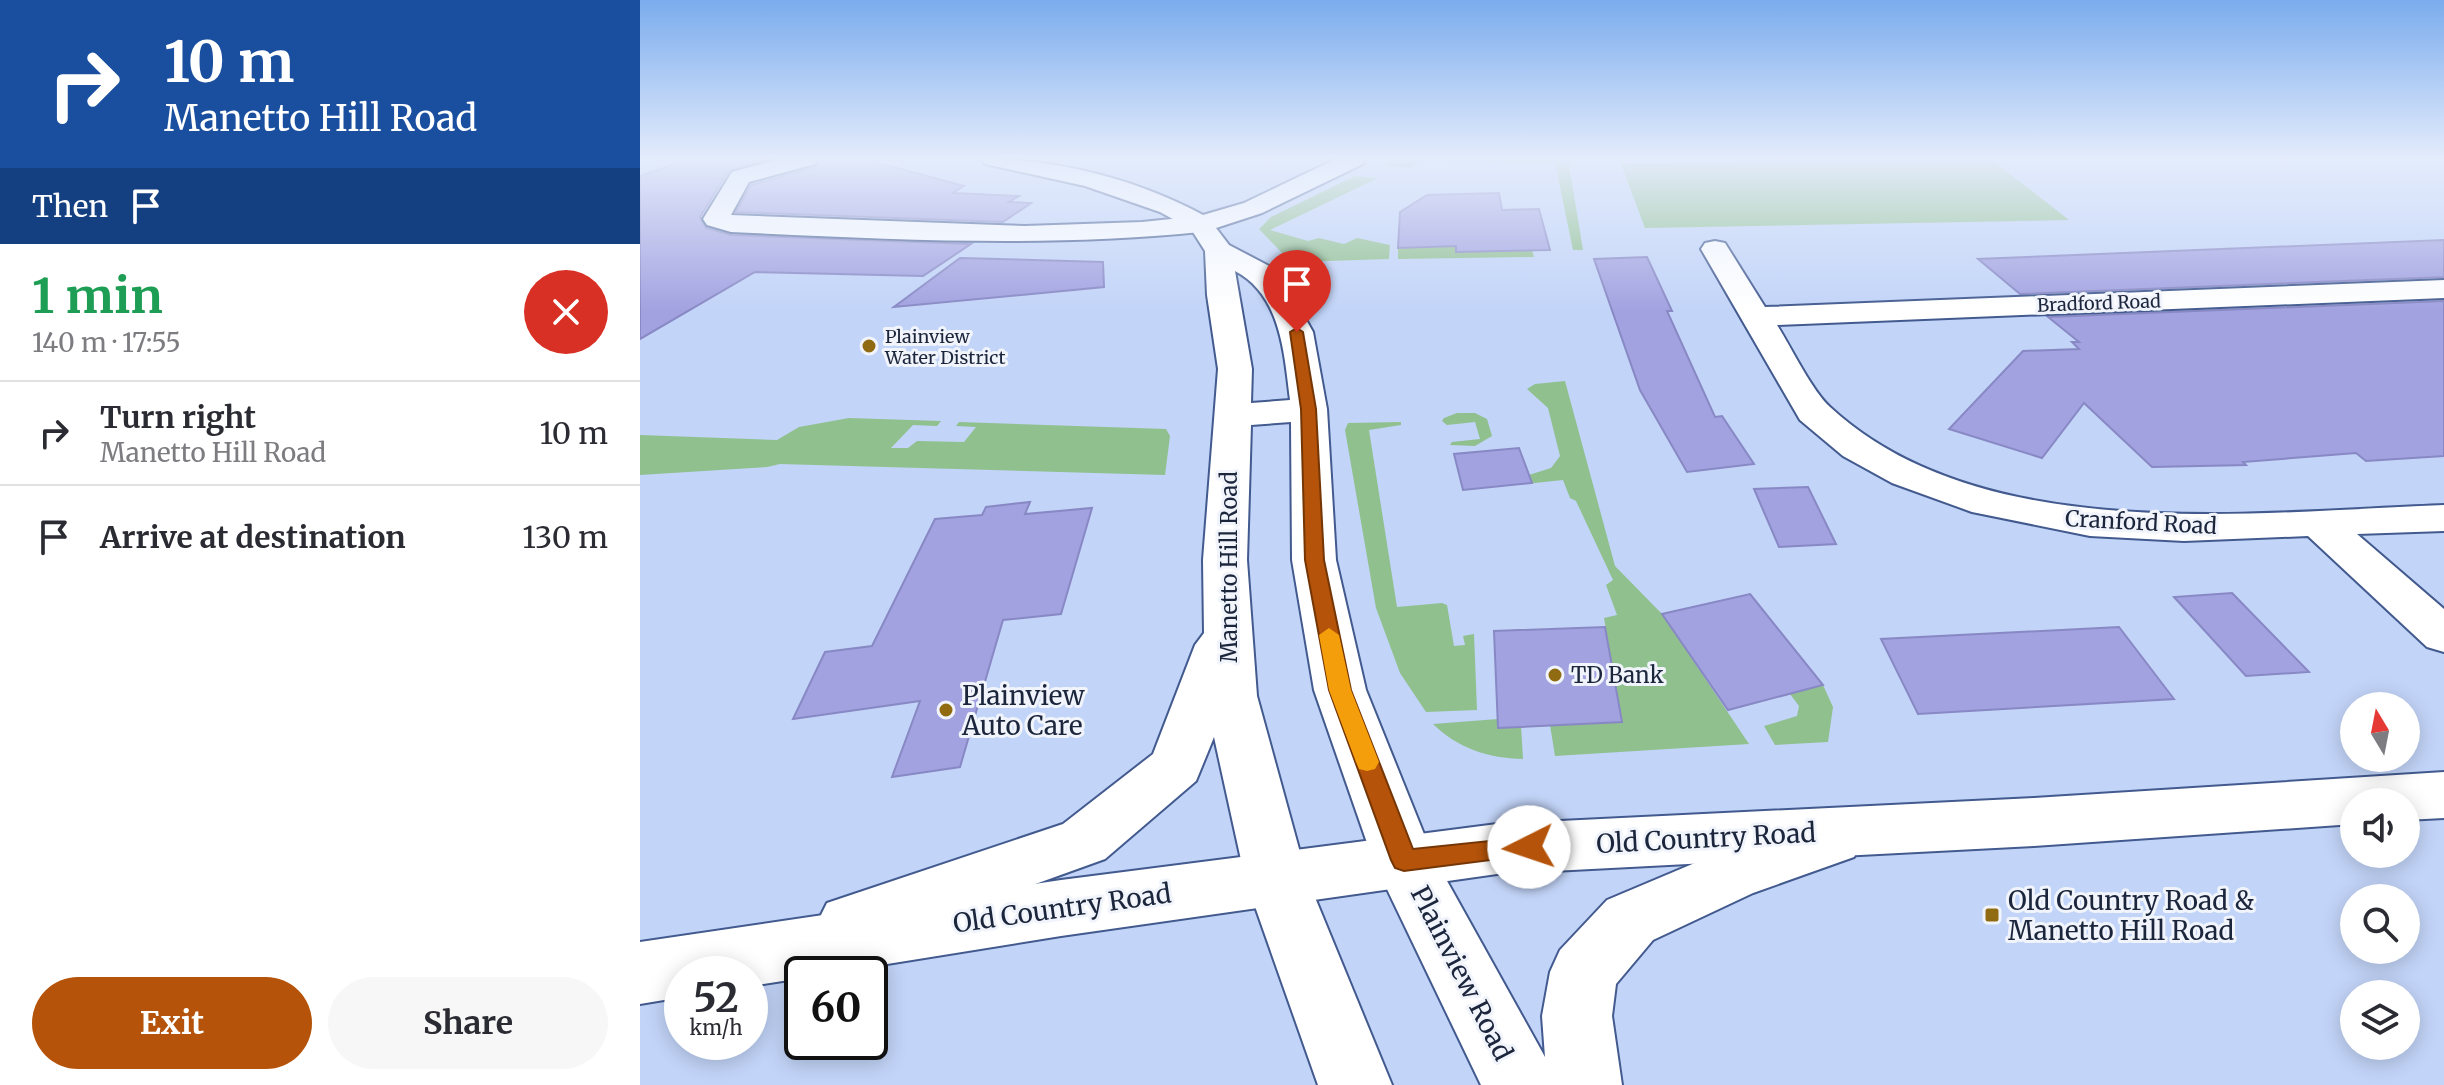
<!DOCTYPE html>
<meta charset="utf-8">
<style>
:root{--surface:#fff;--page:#f7f7f7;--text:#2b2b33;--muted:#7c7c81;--line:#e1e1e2;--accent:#b45309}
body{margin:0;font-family:Merriweather,serif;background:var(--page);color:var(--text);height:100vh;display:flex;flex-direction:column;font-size:30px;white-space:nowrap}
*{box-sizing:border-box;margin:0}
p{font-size:26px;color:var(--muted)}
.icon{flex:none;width:44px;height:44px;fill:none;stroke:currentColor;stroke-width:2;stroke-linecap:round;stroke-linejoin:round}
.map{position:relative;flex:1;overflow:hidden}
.drawer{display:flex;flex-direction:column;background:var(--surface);width:640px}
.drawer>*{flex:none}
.top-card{background:#1a4fa0;color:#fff;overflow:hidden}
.needle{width:52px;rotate:350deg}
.controls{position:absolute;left:1700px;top:692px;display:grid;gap:16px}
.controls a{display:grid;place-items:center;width:80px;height:80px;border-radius:50%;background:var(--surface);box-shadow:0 4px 20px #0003;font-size:40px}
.speed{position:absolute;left:24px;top:956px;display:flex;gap:16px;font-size:40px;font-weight:700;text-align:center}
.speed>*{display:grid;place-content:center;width:104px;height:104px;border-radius:50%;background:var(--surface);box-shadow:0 4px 20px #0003;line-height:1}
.speed small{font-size:20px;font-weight:400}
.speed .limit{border:4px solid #111;border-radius:12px;background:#fff;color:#111}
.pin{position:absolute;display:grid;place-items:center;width:68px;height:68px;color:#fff;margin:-82px -34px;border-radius:50% 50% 50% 0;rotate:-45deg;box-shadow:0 0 8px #0007}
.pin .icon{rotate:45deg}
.me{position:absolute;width:88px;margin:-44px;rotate:266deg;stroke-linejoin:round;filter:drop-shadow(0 0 6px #0008)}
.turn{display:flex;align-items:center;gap:28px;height:168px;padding:0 32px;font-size:36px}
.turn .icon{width:104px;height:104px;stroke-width:2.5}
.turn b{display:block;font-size:56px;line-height:68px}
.then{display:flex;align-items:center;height:76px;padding:0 32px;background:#0003;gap:16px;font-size:30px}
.round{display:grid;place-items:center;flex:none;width:84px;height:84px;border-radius:42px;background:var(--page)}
.summary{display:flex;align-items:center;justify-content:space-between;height:136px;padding:0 32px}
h1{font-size:48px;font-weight:700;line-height:60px;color:#1e9e55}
.primary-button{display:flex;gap:16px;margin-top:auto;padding:16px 32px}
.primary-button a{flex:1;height:92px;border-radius:48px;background:var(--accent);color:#fff;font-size:32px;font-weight:700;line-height:92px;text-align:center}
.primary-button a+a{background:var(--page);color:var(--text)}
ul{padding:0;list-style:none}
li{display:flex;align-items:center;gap:24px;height:104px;padding:0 32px;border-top:2px solid var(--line)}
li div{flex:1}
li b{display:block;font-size:30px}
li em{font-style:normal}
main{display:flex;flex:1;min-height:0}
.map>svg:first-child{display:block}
.green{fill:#90c08e}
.building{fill:#a2a2e0;stroke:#8888c4;stroke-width:2}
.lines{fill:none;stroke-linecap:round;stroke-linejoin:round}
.minor-casing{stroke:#425a8e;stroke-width:4}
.secondary-casing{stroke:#425a8e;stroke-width:4}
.primary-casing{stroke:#425a8e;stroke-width:4}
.minor{fill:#fff;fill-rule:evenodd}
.secondary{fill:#fff;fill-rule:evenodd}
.primary{fill:#fff;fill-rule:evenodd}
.route{fill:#b45309;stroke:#753606;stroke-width:2}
.slow{fill:#f59e0b}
.poi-dot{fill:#906b11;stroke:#f1f5fb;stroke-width:3}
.labels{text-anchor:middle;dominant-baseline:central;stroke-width:6;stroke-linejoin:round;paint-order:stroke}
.far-street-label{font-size:18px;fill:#1b253c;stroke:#f1f5fb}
.far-poi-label{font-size:18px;fill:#1b253c;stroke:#f1f5fb;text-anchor:start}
.street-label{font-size:22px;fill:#1b253c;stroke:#f1f5fb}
.poi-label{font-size:22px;fill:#1b253c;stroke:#f1f5fb;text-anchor:start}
.near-poi-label{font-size:26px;fill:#1b253c;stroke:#f1f5fb;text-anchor:start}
.near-street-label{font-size:26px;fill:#1b253c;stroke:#f1f5fb}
</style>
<main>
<section class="drawer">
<div class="top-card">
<div class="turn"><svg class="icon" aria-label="right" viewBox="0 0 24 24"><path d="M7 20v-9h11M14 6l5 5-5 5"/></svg><div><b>10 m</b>Manetto Hill Road</div></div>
<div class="then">Then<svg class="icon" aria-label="arrive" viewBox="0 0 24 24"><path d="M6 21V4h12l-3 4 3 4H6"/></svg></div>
</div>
<div class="summary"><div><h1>1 min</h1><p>140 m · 17:55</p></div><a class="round" style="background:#d93025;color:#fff"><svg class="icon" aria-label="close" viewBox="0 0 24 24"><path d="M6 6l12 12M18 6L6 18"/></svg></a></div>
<ul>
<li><svg class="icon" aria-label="right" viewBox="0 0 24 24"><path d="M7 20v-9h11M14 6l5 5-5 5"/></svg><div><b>Turn right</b><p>Manetto Hill Road</p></div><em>10 m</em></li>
<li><svg class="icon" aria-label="arrive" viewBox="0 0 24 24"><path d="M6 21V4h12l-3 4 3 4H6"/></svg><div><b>Arrive at destination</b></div><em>130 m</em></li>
</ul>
<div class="primary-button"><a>Exit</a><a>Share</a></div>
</section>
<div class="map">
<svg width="1804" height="1085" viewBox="0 0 1804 1085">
<rect width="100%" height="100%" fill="#c2d4f8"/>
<g class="green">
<polygon points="1250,159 1351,159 1429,220 1005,228 981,164"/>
<path d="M753,160L928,159L943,250H933L915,163C873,162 827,163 782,160L771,168L744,165Z"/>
<polygon points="715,176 738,178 630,230 668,241 679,238 704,244 717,238 750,245 749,259 656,262 648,259 619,229 631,217"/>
<polygon points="816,246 817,252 892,250 894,257 758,259 758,247"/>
<polygon points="925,381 975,566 1022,614 1109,744 915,756 910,725 982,722 964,618 977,615 966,585 973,580 936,501 930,498 923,480 885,484 882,477 911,468 920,456 908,408 887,389 895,384"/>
<polygon points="835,413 847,419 852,436 835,446 810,445 812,442 840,439 835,422 807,425 802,421 804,418 817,413"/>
<polygon points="209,418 301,421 297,426 273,425 251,448 268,448 277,441 324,442 336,427 316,426 319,422 526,429 530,436 525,475 140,464 127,467 0,475 0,435 137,440 159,427"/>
<polygon points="761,422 761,425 729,430 757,607 802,603 807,605 814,646 825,645 823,636 834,634 837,710 786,712 760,673 736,608 705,430 708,423"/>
<polygon points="1183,685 1193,707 1188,742 1135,745 1124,726 1157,716 1159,706 1150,694"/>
<path d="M858,719L881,726L883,759C848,758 819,749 793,724Z"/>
</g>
<g class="building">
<polygon points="46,160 126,160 89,170 60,217 66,228 91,235 331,244 283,276 115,272 0,339 0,176"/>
<polygon points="181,160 227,160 324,186 313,193 379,196 369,202 391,203 363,222 96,212 111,185 176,167"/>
<polygon points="859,193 862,210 899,209 910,250 816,252 816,246 758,248 760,212 787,195"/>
<polygon points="1804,240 1804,277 1380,294 1338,259"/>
<polygon points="1007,257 1032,311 1027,311 1075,417 1082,416 1114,464 1047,472 1000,390 954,259"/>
<polygon points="320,258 463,262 464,287 254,307"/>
<polygon points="1804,301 1804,456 1726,461 1716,453 1603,462 1606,465 1512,467 1444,403 1402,458 1309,429 1383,351 1439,349 1432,342 1439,342 1408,317"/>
<polygon points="879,448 892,483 823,490 814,454"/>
<polygon points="1168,487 1196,544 1139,547 1114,489"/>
<polygon points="390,502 385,514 452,508 421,614 363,620 320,767 252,777 280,701 153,719 185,652 232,646 295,519 342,515 346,507"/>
<polygon points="1592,593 1669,672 1606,676 1534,597"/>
<polygon points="1110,594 1183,685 1088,710 1022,614"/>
<polygon points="965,627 982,722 858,728 854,631"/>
<polygon points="1479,627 1534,699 1278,714 1241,639"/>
</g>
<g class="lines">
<defs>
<g id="minor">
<path d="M139,159H178L175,164L109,182L91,215L385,226L502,222L560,216L569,218L573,224L569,230L560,232C403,248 248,239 91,232L67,225L63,219L92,172Z"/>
<path d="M1075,241L1085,243L1125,307L1804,280V298L1137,325C1151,347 1172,391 1190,407C1341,547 1614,512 1804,505V531L1717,534L1804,609V652L1787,647L1668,536L1544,541L1450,536L1332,512L1252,483L1203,456L1160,420L1061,249L1065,243Z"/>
</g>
<path id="secondary" d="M342,159C417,159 496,179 563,215L604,203L696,159H726L723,164L622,213L576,228L589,245L631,267L651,293L673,332L687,409L696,560L726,690L792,854L905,1057L902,1016L910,972L920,950L967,900L1069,857L1193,815L1214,823L1223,840L1214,857L1113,893L1013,940L976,984L972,1016L982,1085H841L733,860L674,690L652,560L651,422L611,425L607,560L617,696L667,878L752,1085H678L605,878L574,737L556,781L465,859L210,951L187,943L177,923L187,903L423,824L513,754L555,645L564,633L563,560L578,369L567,295L565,251L551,229L520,212L445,186L345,164ZM595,271C641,295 644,353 650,400L611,403L612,369Z"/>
<polygon id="primary" points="1804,772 1804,818 1766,820 1766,802 1714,802 1714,824 1394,846 857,874 421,936 185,974 162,974 162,978 110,986 110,974 42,974 42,997 0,1004 0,942 421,880 857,824 1394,798"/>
</defs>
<use href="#minor" class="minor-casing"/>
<use href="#secondary" class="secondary-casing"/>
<use href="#primary" class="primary-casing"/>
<use href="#minor" class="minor"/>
<use href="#secondary" class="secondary"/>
<use href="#primary" class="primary"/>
</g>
<linearGradient id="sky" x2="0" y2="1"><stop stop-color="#7baced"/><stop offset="0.51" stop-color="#e4ecfc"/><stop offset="1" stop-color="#e4ecfc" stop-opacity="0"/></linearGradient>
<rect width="1804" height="311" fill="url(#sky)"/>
<polygon class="route" points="657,328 663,332 676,409 684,560 711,690 773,849 889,837 898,840 902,847 898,854 764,871 755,868 751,860 689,690 665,560 661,409 650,332"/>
<polygon class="slow" points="689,628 699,635 711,690 739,762 735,769 727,771 719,769 716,762 689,690 679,635"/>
<g class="poi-dot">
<circle cx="229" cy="346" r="8"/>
<circle cx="915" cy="675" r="8"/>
<circle cx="306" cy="710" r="8"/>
<rect x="1344" y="907" width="16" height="16" rx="4"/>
</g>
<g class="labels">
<g class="far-street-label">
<text transform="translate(1459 303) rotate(-2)">Bradford Road</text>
</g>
<g class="far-poi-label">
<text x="245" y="336">Plainview<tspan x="245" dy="21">Water District</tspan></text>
</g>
<g class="street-label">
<text transform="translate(1501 522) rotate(3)">Cranford Road</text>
<text transform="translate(589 567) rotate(-90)">Manetto Hill Road</text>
</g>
<g class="poi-label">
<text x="931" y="675">TD Bank</text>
</g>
<g class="near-poi-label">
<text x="322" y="695">Plainview<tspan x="322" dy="30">Auto Care</tspan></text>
<text x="1368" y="900">Old Country Road &amp;<tspan x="1368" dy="30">Manetto Hill Road</tspan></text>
</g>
<g class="near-street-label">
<text transform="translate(1066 838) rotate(-3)">Old Country Road</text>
<text transform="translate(422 908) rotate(-8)">Old Country Road</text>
<text transform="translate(822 973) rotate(63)">Plainview Road</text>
</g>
</g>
</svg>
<div class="controls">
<a><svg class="needle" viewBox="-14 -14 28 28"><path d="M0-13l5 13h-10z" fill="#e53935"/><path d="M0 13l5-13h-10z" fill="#7c7c81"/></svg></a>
<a><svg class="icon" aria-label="sound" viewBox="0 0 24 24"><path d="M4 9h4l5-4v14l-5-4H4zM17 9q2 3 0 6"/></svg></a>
<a><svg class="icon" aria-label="search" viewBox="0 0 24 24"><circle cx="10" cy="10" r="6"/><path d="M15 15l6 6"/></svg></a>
<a><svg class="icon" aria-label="layers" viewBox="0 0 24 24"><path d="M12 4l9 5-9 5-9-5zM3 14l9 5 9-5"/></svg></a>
</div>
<div class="speed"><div>52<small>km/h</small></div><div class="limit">60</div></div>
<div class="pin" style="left:657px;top:332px;background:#d93025"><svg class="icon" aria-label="arrive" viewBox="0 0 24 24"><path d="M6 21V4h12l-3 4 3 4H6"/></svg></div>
<svg class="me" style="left:889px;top:847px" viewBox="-20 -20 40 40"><circle r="19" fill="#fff"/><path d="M0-13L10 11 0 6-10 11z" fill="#b45309"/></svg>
</div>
</main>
